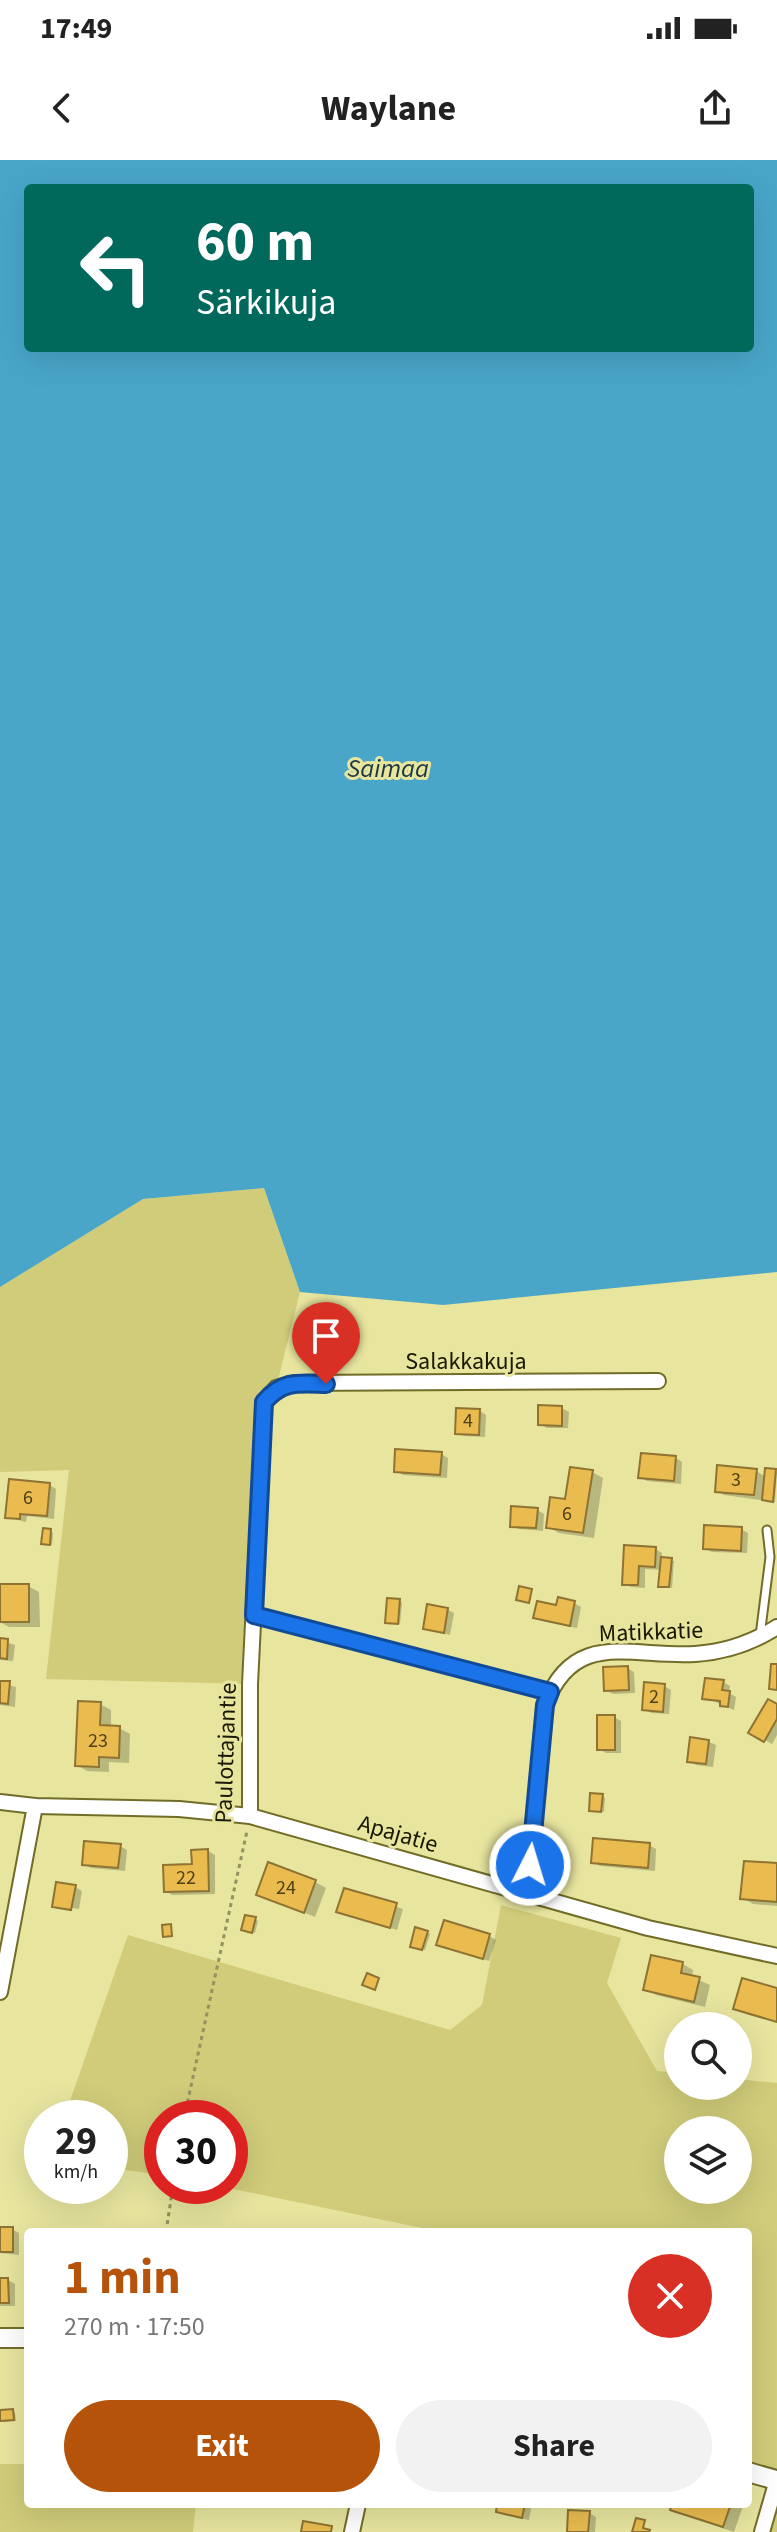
<!DOCTYPE html>
<meta charset="utf-8">
<style>
:root{--surface:#fff;--page:#f2f2f2;--text:#222;--muted:#767676;--accent:#b45309}
body{margin:0;font-family:"Source Sans 3",sans-serif;background:var(--page);color:var(--text);height:100vh;display:flex;flex-direction:column;font-size:30px;white-space:nowrap}
*{box-sizing:border-box;margin:0}
p{font-size:26px;color:var(--muted)}
.icon{flex:none;width:44px;height:44px;fill:none;stroke:currentColor;stroke-width:2;stroke-linecap:round;stroke-linejoin:round}
.map{position:relative;flex:1;overflow:hidden}
.drawer{position:absolute;left:24px;top:2068px;width:728px;height:280px;display:flex;flex-direction:column;background:var(--surface);border-radius:8px;box-shadow:0 8px 32px #0002}
.drawer>*{flex:none}
.top-card{position:absolute;left:24px;top:24px;width:730px;height:168px;border-radius:8px;box-shadow:0 8px 32px #0002;background:#00695c;color:#fff;overflow:hidden}
.controls{position:absolute;left:664px;top:1852px;display:grid;gap:16px}
.controls a{display:grid;place-items:center;width:88px;height:88px;border-radius:50%;background:var(--surface);box-shadow:0 8px 32px #0002;font-size:40px}
.speed{position:absolute;left:24px;top:1940px;display:flex;gap:16px;font-size:40px;font-weight:700;text-align:center}
.speed>*{display:grid;place-content:center;width:104px;height:104px;border-radius:50%;background:var(--surface);box-shadow:0 8px 32px #0002;line-height:1}
.speed small{font-size:20px;font-weight:400}
.speed .limit{border:12px solid #d22;background:#fff;color:#111}
.pin{position:absolute;display:grid;place-items:center;width:68px;height:68px;color:#fff;margin:-82px -34px;border-radius:50% 50% 50% 0;rotate:-45deg;box-shadow:0 0 8px #0007}
.pin .icon{rotate:45deg}
.me{position:absolute;width:88px;margin:-44px;rotate:5deg;stroke-linejoin:round;filter:drop-shadow(0 0 6px #0008)}
.turn{display:flex;align-items:center;gap:28px;height:168px;padding:0 40px;font-size:36px}
.turn .icon{width:104px;height:104px;stroke-width:2.5}
.turn b{display:block;font-size:56px;line-height:68px}
.round{display:grid;place-items:center;flex:none;width:84px;height:84px;border-radius:42px;background:var(--page)}
.head{display:flex;align-items:center;justify-content:space-between;height:136px;padding:0 40px}
h1{font-size:48px;font-weight:700;line-height:60px;color:var(--accent)}
.button{display:flex;gap:16px;margin-top:auto;padding:16px 40px}
.button a{flex:1;height:92px;border-radius:48px;background:var(--accent);color:#fff;font-size:32px;font-weight:700;line-height:92px;text-align:center}
.button a+a{background:var(--page);color:var(--text)}
.status{display:flex;justify-content:space-between;align-items:center;height:56px;padding:0 40px;background:var(--surface);direction:ltr}
.status svg{height:22px;fill:currentColor}
header{display:flex;justify-content:space-between;align-items:center;height:104px;padding:0 40px;background:var(--surface);font-size:36px;font-weight:700}
.map>svg:first-child{display:block}
.green{fill:#d0cc7a;fill-rule:evenodd}
.water{fill:#49a6c9;fill-rule:evenodd}
.shadow{fill:#0003}
.building{fill:#eabc50;stroke:#8e7332;stroke-width:2}
.lines{fill:none;stroke-linecap:round;stroke-linejoin:round}
.service-casing{stroke:#716d28;stroke-width:11}
.minor-casing{stroke:#716d28;stroke-width:18}
.tertiary-casing{stroke:#716d28;stroke-width:22}
.path{stroke:#94925e;stroke-width:3;stroke-dasharray:4 4;stroke-linecap:butt}
.service{stroke:#fff;stroke-width:7}
.minor{stroke:#fff;stroke-width:14}
.tertiary{stroke:#fff;stroke-width:18}
.route-casing{stroke:#114b97;stroke-width:20}
.route{stroke:#1a73e8;stroke-width:14}
.labels{text-anchor:middle;dominant-baseline:central;stroke-width:6;stroke-linejoin:round;paint-order:stroke}
.number-label{font-size:20px;fill:#4e4114}
.street-label{font-size:24px;fill:#1a1800;stroke:#e7e59e}
.water-label{font-size:26px;font-style:italic;fill:#1b3742;stroke:#e7e59e}
</style>
<div class="status"><b>17:49</b><svg viewBox="0 0 49 12"><path d="M0 12V9h3v3zM5 12V6h3v6zM10 12V3h3v9zM15 12V0h3v12zM26 1h20v11H26zM47 4h2v5h-2z"/></svg></div>
<header><svg class="icon" aria-label="back" viewBox="0 0 24 24"><path d="M15 5l-7 7 7 7"/></svg>Waylane<svg class="icon" aria-label="share" viewBox="0 0 24 24"><path d="M12 15V3M7 8l5-5 5 5M5 13v7h14v-7"/></svg></header>
<div class="map">
<svg width="777" height="2372" viewBox="0 0 777 2372">
<rect width="100%" height="100%" fill="#e7e59e"/>
<g class="green">
<polygon points="264,1028 300,1132 276,1228 264,1242 250,1524 46,1519 69,1310 0,1312 0,1127 143,1039"/>
<path d="M501,1745L621,1778L607,1823L657,1911L678,1913V1926H738V1919L777,1923V2372H762L776,2320L748,2312V2072H422V2068L219,2026H230V1958H162V2015L110,2008V1958H64L128,1775L450,1870L482,1845ZM678,1970H738V2030H678Z"/>
<polygon points="0,2304 28,2304 28,2344 196,2344 193,2372 0,2372"/>
</g>
<path class="water" d="M0,0H777V1112L443,1145L300,1132L264,1028L143,1039L0,1127ZM28,28H750V188H28Z"/>
<g class="shadow">
<polygon points="562,1248 569,1252 568,1268 547,1268 540,1264"/>
<polygon points="480,1251 486,1255 485,1277 464,1276 457,1272"/>
<polygon points="441,1294 448,1298 447,1318 403,1315 396,1311"/>
<polygon points="676,1298 682,1302 681,1324 647,1321 640,1317"/>
<polygon points="756,1311 766,1317 777,1312 775,1342 724,1335 717,1331"/>
<polygon points="592,1312 603,1318 594,1378 559,1373 548,1367"/>
<polygon points="50,1325 56,1329 54,1359 27,1356 26,1362 7,1357"/>
<polygon points="537,1350 544,1354 543,1371 519,1369 512,1365"/>
<polygon points="741,1369 748,1373 747,1393 712,1392 705,1388"/>
<polygon points="51,1371 53,1373 52,1385 46,1385 43,1383"/>
<polygon points="626,1387 655,1389 662,1393 662,1399 674,1401 672,1428 663,1427 662,1410 645,1409 645,1428 631,1427 624,1423"/>
<polygon points="0,1426 28,1426 39,1432 40,1467 9,1467 0,1462"/>
<polygon points="399,1441 402,1443 400,1464 390,1464 387,1462"/>
<polygon points="574,1443 581,1447 577,1468 542,1461 536,1457"/>
<polygon points="448,1450 454,1453 450,1475 425,1468"/>
<polygon points="0,1480 15,1485 13,1501 0,1500"/>
<polygon points="627,1508 634,1512 635,1533 613,1534 606,1530"/>
<polygon points="723,1522 730,1526 729,1533 736,1537 734,1550 704,1537"/>
<polygon points="0,1523 16,1527 15,1547 0,1545"/>
<polygon points="664,1526 671,1530 669,1554 651,1553 644,1549"/>
<polygon points="100,1544 111,1550 111,1567 119,1568 130,1574 129,1603 109,1602 109,1612 87,1611 77,1605"/>
<polygon points="777,1547 777,1575 772,1584 751,1572"/>
<polygon points="614,1557 621,1561 621,1593 606,1593 599,1589"/>
<polygon points="709,1582 716,1585 713,1607 696,1605 689,1601"/>
<polygon points="602,1636 605,1638 604,1652 593,1651"/>
<polygon points="649,1685 656,1689 655,1711 600,1706 593,1702"/>
<polygon points="120,1686 127,1690 125,1711 91,1708 84,1704"/>
<polygon points="208,1691 215,1695 215,1734 172,1735 165,1731"/>
<polygon points="777,1705 777,1746 753,1744 743,1738"/>
<polygon points="315,1722 326,1728 315,1757 258,1734"/>
<polygon points="75,1727 82,1731 79,1749 59,1746 59,1748 54,1746"/>
<polygon points="345,1730 403,1749 397,1770 339,1751"/>
<polygon points="255,1759 258,1761 255,1773 246,1771"/>
<polygon points="427,1772 430,1774 425,1790 415,1788"/>
<polygon points="489,1776 496,1780 489,1801 439,1784"/>
<polygon points="683,1804 693,1810 692,1817 710,1825 705,1847 656,1835 645,1829"/>
<polygon points="777,1830 777,1863 746,1854 735,1848"/>
<polygon points="672,1890 678,1892 678,1897 671,1894"/>
<polygon points="0,2069 12,2069 19,2073 19,2095 0,2093"/>
<polygon points="0,2120 8,2120 15,2124 15,2146 0,2146"/>
<polygon points="13,2251 15,2253 16,2261 0,2262 0,2252"/>
<polygon points="499,2344 532,2344 529,2360 505,2355 498,2351"/>
<polygon points="674,2344 739,2344 743,2346 734,2372 683,2355 672,2349"/>
<polygon points="589,2353 596,2357 595,2372 569,2372"/>
</g>
<g class="building">
<polygon points="538,1245 562,1246 562,1266 538,1265"/>
<polygon points="456,1248 480,1249 479,1275 455,1274"/>
<polygon points="395,1289 442,1292 440,1315 394,1312"/>
<polygon points="641,1293 676,1296 674,1321 638,1318"/>
<polygon points="717,1305 757,1309 754,1335 715,1332"/>
<polygon points="570,1307 593,1310 583,1373 546,1368 550,1337 565,1339"/>
<polygon points="765,1308 776,1309 773,1342 762,1340"/>
<polygon points="9,1319 50,1323 47,1356 20,1354 20,1359 5,1358"/>
<polygon points="511,1346 538,1348 536,1368 510,1367"/>
<polygon points="704,1365 742,1367 741,1391 703,1389"/>
<polygon points="43,1368 51,1369 50,1385 41,1384"/>
<polygon points="624,1385 656,1387 655,1407 639,1406 638,1425 622,1425"/>
<polygon points="661,1397 672,1398 669,1427 658,1427"/>
<rect x="0" y="1424" width="29" height="38"/>
<polygon points="519,1426 532,1429 529,1443 516,1440"/>
<polygon points="558,1437 575,1441 570,1466 533,1458 537,1441 556,1445"/>
<polygon points="387,1438 400,1439 398,1464 385,1463"/>
<polygon points="427,1444 448,1448 444,1473 423,1469"/>
<polygon points="0,1478 8,1479 7,1499 0,1498"/>
<polygon points="771,1504 777,1504 777,1530 769,1529"/>
<polygon points="628,1506 629,1530 604,1531 603,1507"/>
<polygon points="705,1518 724,1520 722,1530 730,1531 728,1547 720,1546 720,1541 702,1539"/>
<polygon points="0,1521 10,1521 8,1544 0,1543"/>
<polygon points="644,1522 665,1524 663,1552 642,1550"/>
<polygon points="768,1539 777,1544 777,1559 764,1582 748,1573"/>
<polygon points="78,1541 101,1542 100,1565 120,1566 119,1598 99,1597 99,1607 75,1606"/>
<rect x="597" y="1555" width="18" height="35"/>
<polygon points="690,1577 709,1580 706,1604 687,1602"/>
<polygon points="590,1633 603,1634 601,1652 589,1651"/>
<polygon points="593,1678 650,1683 648,1708 591,1703"/>
<polygon points="84,1681 121,1684 118,1708 82,1705"/>
<polygon points="208,1689 209,1731 164,1732 163,1705 192,1704 191,1690"/>
<polygon points="744,1701 777,1703 777,1742 740,1739"/>
<polygon points="268,1702 316,1720 304,1753 256,1735"/>
<polygon points="56,1722 76,1725 71,1750 52,1747"/>
<polygon points="344,1728 397,1743 390,1768 336,1752"/>
<polygon points="245,1755 256,1757 252,1773 241,1770"/>
<polygon points="444,1760 490,1774 483,1799 436,1785"/>
<polygon points="171,1764 172,1776 163,1777 162,1765"/>
<polygon points="415,1767 428,1771 422,1790 410,1787"/>
<polygon points="651,1795 683,1802 681,1813 700,1817 694,1842 643,1830"/>
<polygon points="367,1813 379,1818 375,1830 362,1825"/>
<polygon points="742,1818 777,1828 777,1862 733,1849"/>
<rect x="0" y="2067" width="13" height="25"/>
<polygon points="0,2118 8,2118 9,2143 0,2143"/>
<polygon points="13,2249 14,2260 0,2261 0,2250"/>
<polygon points="497,2344 525,2344 522,2358 496,2352"/>
<polygon points="672,2344 731,2344 723,2367 670,2350"/>
<polygon points="568,2350 590,2351 588,2372 567,2372"/>
<polygon points="636,2358 645,2360 643,2368 650,2370 649,2372 632,2372"/>
<polygon points="303,2361 332,2366 331,2372 301,2372"/>
</g>
<g class="lines">
<defs>
<polyline id="service" points="760,1476 770,1397 767,1370"/>
<g id="minor">
<polyline points="254,1455 550,1532"/>
<polyline points="0,1642 35,1646 179,1649 250,1656 648,1768 777,1796"/>
<polyline points="250,1656 250,1524 264,1242 276,1228 295,1223 658,1221"/>
<path d="M527,1735L545,1545C574,1468 632,1498 695,1494C725,1492 752,1483 777,1467"/>
<polyline points="0,1832 35,1646"/>
<polyline points="352,2372 358,2344"/>
<polyline points="762,2372 777,2320"/>
</g>
<g id="tertiary">
<polyline points="0,2178 28,2178"/>
<polyline points="748,2312 776,2320"/>
</g>
</defs>
<use href="#service" class="service-casing"/>
<use href="#minor" class="minor-casing"/>
<use href="#tertiary" class="tertiary-casing"/>
<g class="path">
<polyline points="184,1958 247,1671"/>
<polyline points="166,2072 173,2026"/>
</g>
<use href="#service" class="service"/>
<use href="#minor" class="minor"/>
<use href="#tertiary" class="tertiary"/>
</g>
<g class="lines">
<defs>
<path id="route" d="M326,1224C298,1223 283,1220 264,1242L254,1455L550,1532L545,1545L530,1705"/>
</defs>
<use href="#route" class="route-casing"/>
<use href="#route" class="route"/>
</g>
<g class="labels">
<g class="number-label">
<text x="468" y="1261">4</text>
<text x="736" y="1320">3</text>
<text x="28" y="1338">6</text>
<text x="567" y="1354">6</text>
<text x="654" y="1537">2</text>
<text x="98" y="1581">23</text>
<text x="186" y="1718">22</text>
<text x="286" y="1728">24</text>
</g>
<g class="street-label">
<text x="466" y="1201">Salakkakuja</text>
<text transform="translate(651 1472) rotate(-2)">Matikkatie</text>
<text transform="translate(226 1593) rotate(-88)">Paulottajantie</text>
<text transform="translate(398 1674) rotate(16)">Apajatie</text>
</g>
<g class="water-label">
<text x="388" y="608">Saimaa</text>
</g>
</g>
</svg>
<div class="controls">
<a><svg class="icon" aria-label="search" viewBox="0 0 24 24"><circle cx="10" cy="10" r="6"/><path d="M15 15l6 6"/></svg></a>
<a><svg class="icon" aria-label="layers" viewBox="0 0 24 24"><path d="M12 4l9 5-9 5-9-5zM3 14l9 5 9-5"/></svg></a>
</div>
<div class="speed"><div>29<small>km/h</small></div><div class="limit">30</div></div>
<div class="pin" style="left:326px;top:1224px;background:#d93025"><svg class="icon" aria-label="arrive" viewBox="0 0 24 24"><path d="M6 21V4h12l-3 4 3 4H6"/></svg></div>
<svg class="me" style="left:530px;top:1705px" viewBox="-20 -20 40 40"><circle r="17" fill="#1a73e8" stroke="#fff" stroke-width="3"/><path d="M0-11L8 9 0 5-8 9z" fill="#fff"/></svg>
<div class="top-card">
<div class="turn"><svg class="icon" aria-label="left" viewBox="0 0 24 24"><path d="M17 20v-9H6M10 6l-5 5 5 5"/></svg><div><b>60 m</b>Särkikuja</div></div>
</div>
<section class="drawer">
<div class="head"><div><h1>1 min</h1><p>270 m · 17:50</p></div><a class="round" style="background:#d93025;color:#fff"><svg class="icon" aria-label="close" viewBox="0 0 24 24"><path d="M6 6l12 12M18 6L6 18"/></svg></a></div>
<div class="button"><a>Exit</a><a>Share</a></div>
</section>
</div>
